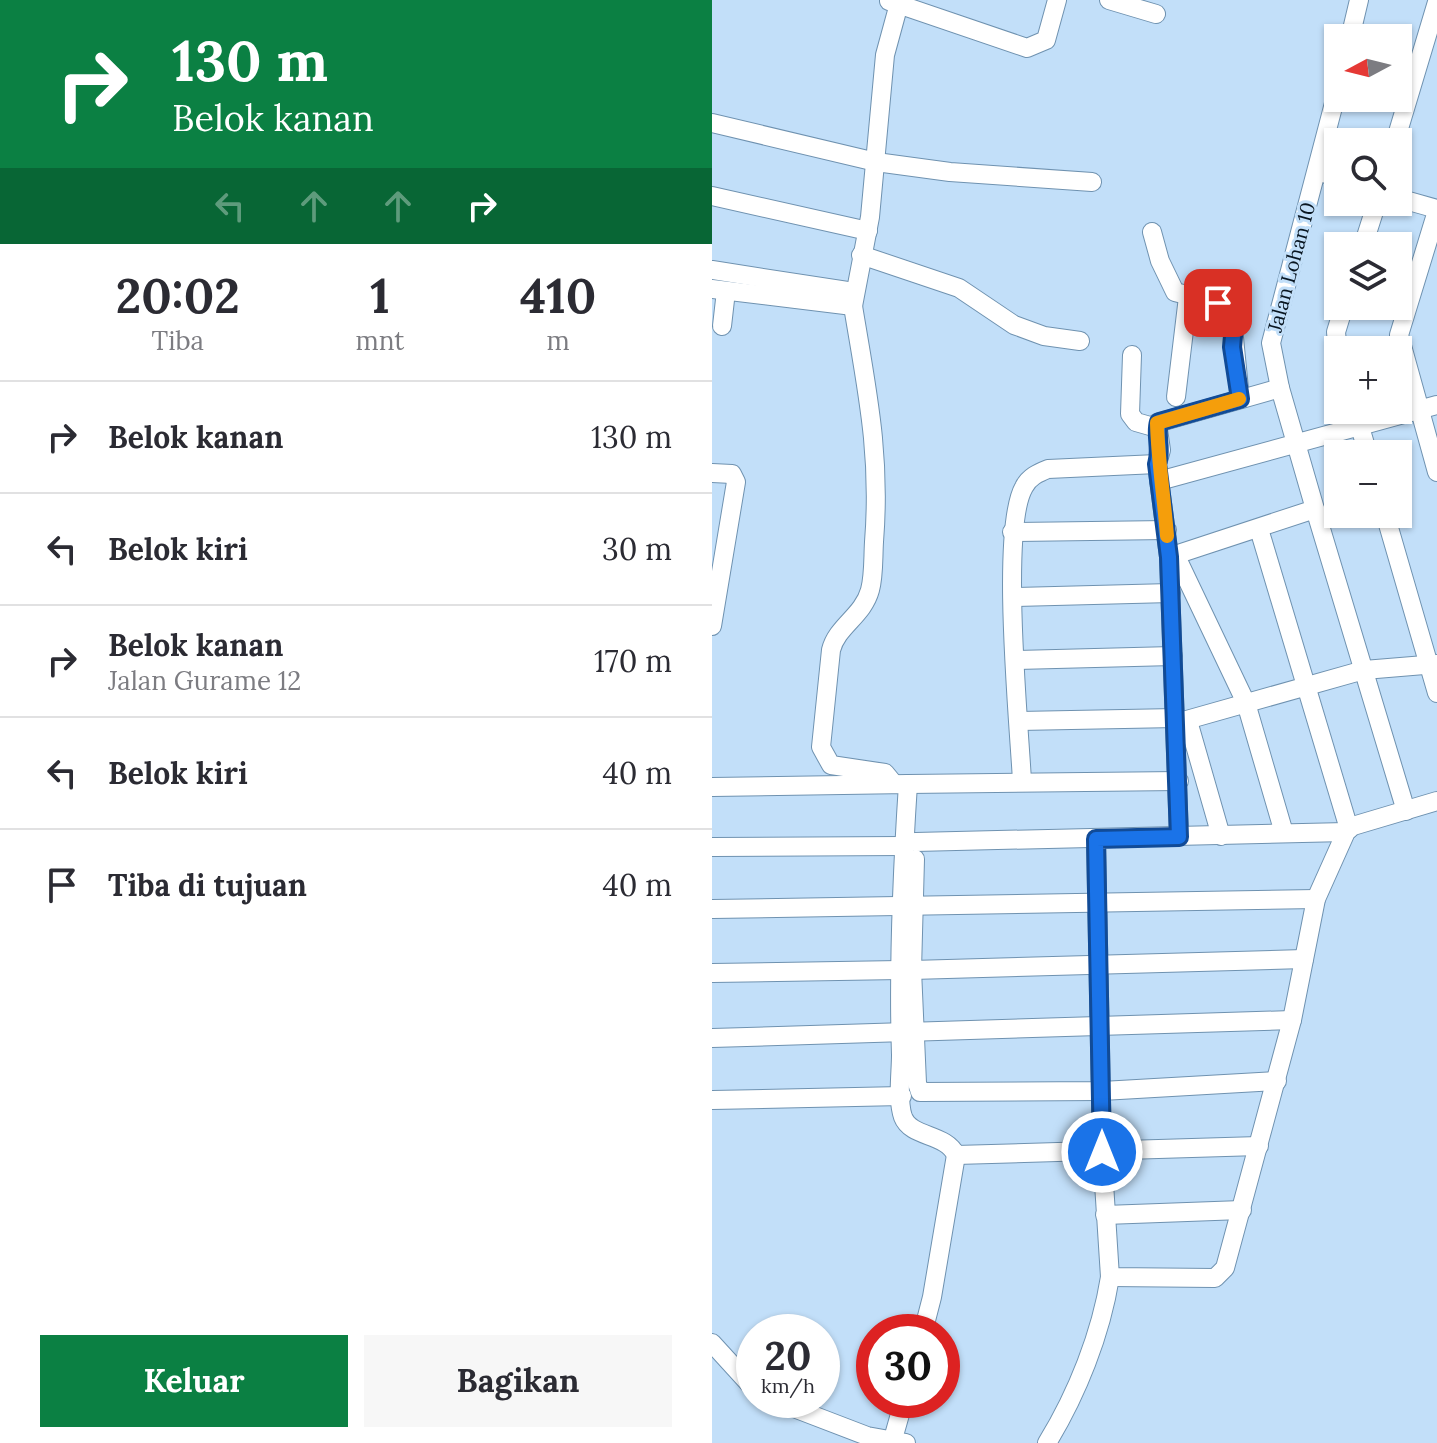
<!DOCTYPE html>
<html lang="id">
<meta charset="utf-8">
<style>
:root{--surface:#fff;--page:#f7f7f7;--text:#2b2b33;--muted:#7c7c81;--line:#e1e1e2;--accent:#0b8043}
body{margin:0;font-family:Lora,serif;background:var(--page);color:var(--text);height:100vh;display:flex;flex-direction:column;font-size:30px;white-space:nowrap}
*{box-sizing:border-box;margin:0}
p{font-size:26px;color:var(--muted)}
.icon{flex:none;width:44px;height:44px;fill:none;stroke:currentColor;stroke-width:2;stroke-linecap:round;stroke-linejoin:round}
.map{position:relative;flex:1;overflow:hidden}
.sheet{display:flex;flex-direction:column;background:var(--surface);width:712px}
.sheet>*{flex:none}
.top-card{background:#0b8043;color:#fff;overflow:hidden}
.needle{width:52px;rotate:263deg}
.buttons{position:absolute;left:612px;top:24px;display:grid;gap:16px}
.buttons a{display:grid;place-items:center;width:88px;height:88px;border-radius:0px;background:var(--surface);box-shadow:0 2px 6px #0004;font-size:40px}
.speed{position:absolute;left:24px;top:1314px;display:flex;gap:16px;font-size:40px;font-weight:700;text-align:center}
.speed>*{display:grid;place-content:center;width:104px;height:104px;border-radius:50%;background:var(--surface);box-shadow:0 2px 6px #0004;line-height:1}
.speed small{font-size:20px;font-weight:400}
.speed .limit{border:12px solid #d22;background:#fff;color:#111}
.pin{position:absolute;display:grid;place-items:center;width:68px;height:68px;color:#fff;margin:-34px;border-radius:16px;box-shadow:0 4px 12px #0006}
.me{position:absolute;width:88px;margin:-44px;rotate:0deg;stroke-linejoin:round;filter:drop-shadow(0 0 6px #0008)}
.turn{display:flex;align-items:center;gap:28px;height:168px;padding:0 40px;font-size:36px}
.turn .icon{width:104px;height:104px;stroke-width:2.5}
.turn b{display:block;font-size:56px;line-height:68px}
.lanes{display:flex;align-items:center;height:76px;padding:0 40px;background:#0003;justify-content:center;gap:40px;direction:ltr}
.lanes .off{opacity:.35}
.eta{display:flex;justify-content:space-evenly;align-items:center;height:136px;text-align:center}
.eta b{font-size:48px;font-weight:700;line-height:56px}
.primary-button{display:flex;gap:16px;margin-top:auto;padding:16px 40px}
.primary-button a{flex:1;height:92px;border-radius:0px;background:var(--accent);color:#fff;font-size:32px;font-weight:700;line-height:92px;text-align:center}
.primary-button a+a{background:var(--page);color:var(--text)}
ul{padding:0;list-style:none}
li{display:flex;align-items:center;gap:24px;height:112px;padding:0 40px;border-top:2px solid var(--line)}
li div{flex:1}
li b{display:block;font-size:30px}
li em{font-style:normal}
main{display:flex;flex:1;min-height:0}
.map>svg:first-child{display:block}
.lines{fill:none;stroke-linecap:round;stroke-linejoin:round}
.street-casing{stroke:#6f92b0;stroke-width:20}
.street{stroke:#fff;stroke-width:18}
.route-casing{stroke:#114b97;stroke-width:20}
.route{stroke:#1a73e8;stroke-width:14}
.slow{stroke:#f59e0b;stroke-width:14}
.labels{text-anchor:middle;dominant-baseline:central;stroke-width:6;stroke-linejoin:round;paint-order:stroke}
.street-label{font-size:20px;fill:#091621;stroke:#c2dff9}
</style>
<main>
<section class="sheet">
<div class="top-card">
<div class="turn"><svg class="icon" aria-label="right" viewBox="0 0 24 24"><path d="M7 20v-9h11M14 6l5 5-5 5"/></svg><div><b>130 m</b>Belok kanan</div></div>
<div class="lanes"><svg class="icon off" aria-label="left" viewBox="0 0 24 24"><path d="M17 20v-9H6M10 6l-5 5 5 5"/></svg><svg class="icon off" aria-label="ahead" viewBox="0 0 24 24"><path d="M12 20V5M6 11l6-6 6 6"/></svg><svg class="icon off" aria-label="ahead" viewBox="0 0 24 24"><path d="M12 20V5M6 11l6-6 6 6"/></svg><svg class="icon" aria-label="right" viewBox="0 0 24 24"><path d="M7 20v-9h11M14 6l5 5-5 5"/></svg></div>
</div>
<div class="eta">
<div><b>20:02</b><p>Tiba</p></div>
<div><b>1</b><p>mnt</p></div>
<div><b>410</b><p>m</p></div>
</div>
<ul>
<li><svg class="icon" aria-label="right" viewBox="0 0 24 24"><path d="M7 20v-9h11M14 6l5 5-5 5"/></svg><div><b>Belok kanan</b></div><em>130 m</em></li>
<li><svg class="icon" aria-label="left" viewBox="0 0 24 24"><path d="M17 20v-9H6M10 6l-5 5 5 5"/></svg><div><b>Belok kiri</b></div><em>30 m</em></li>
<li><svg class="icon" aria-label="right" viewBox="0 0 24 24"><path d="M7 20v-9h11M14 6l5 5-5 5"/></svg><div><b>Belok kanan</b><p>Jalan Gurame 12</p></div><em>170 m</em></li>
<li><svg class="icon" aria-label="left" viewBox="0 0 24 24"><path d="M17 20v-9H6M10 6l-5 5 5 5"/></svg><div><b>Belok kiri</b></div><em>40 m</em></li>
<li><svg class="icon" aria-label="arrive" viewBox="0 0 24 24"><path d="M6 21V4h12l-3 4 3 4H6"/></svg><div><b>Tiba di tujuan</b></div><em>40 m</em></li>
</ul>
<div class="primary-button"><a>Keluar</a><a>Bagikan</a></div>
</section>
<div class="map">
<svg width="725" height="1443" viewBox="0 0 725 1443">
<rect width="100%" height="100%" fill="#c2dff9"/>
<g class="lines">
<defs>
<g id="street">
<polyline points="397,0 444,14"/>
<polyline points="177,1 315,48 334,40 345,0"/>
<polyline points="638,38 647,0"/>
<polyline points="626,88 559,343 568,388 603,509 694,811"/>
<polyline points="0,123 164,162 238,172 380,182"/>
<polyline points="683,142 725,2"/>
<polyline points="606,171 626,178"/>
<polyline points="0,196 156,231"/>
<polyline points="686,198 725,209"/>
<polyline points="725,211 687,335 725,472"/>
<polyline points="440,232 448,261 463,292 506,303 520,317 528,399"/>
<polyline points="651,246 665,202"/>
<polyline points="149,255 247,288 302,325 332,336 368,341"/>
<polyline points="0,270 142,292"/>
<polyline points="0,289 141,306 158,217 173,55 188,0"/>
<path d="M141,306C155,391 169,454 162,542C161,558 162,575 158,590C151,616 125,626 119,650L109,747L119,765L173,773L182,784"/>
<polyline points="10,326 14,291"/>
<polyline points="626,353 624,332 632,306"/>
<polyline points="420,355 418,414 424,422 445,428"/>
<polyline points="464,397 476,297"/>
<polyline points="643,410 656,454"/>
<polyline points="0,473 20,474 24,482 0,626"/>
<polyline points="447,481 725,405"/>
<polyline points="673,514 725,693"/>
<polyline points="547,529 637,829"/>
<polyline points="300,532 455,530"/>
<polyline points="463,554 534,703 572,833"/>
<polyline points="457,557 603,509"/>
<polyline points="303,597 459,593"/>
<polyline points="305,660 461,656"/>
<polyline points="307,721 464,718"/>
<polyline points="476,721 509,836"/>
<polyline points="464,723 652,670 725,664"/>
<path d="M310,781C307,724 288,528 312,487C317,477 326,473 336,469L445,464"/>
<polyline points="196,784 467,781"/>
<path d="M0,787L196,784C190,875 186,965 189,1055C189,1073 185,1100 191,1117C199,1138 234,1133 244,1155L547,1146"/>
<polyline points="467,837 457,557 445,464 449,450 445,423 568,388"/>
<polyline points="384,839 390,1152 398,1277 503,1278 513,1268 580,1020 604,899 634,832 641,826 725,801"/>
<polyline points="203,842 634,832"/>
<polyline points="0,847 192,846"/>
<polyline points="203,859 200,970 205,1083 208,1092 390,1091 565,1081"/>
<polyline points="0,909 604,899"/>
<polyline points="200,970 592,959"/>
<polyline points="0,973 188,970"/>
<polyline points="0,1038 580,1020"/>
<polyline points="0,1100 190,1096"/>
<polyline points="393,1215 530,1210"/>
<polyline points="211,1332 220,1297 244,1155"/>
<polyline points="0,1343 42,1389"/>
<polyline points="61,1400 155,1436 194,1443"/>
<polyline points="181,1439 192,1400"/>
<path d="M335,1443C365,1394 389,1334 398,1277"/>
</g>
</defs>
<use href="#street" class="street-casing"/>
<use href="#street" class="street"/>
</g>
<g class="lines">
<defs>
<path id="route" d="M390,1152L384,839L467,837L457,557L445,464C450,450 443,435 447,422L528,399L520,347L522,325L506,303"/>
</defs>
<use href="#route" class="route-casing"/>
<use href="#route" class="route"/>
<path class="slow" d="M455,536C452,497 446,461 445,423L527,399"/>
</g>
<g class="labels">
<g class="street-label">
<text transform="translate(579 267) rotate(-75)">Jalan Lohan 10</text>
</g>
</g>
</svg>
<div class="buttons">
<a><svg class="needle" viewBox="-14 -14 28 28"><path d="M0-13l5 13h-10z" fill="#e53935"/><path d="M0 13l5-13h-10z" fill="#7c7c81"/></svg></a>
<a><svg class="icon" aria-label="search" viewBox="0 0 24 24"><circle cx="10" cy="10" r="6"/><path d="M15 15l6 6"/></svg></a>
<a><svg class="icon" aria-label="layers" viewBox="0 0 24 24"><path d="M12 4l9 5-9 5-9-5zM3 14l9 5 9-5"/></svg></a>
<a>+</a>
<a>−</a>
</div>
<div class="speed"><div>20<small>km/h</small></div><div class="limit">30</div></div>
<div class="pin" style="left:506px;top:303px;background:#d93025"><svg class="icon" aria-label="arrive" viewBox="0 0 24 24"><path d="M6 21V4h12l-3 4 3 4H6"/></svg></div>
<svg class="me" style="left:390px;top:1152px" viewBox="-20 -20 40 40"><circle r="17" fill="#1a73e8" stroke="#fff" stroke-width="3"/><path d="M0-11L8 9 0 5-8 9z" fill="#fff"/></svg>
</div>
</main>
